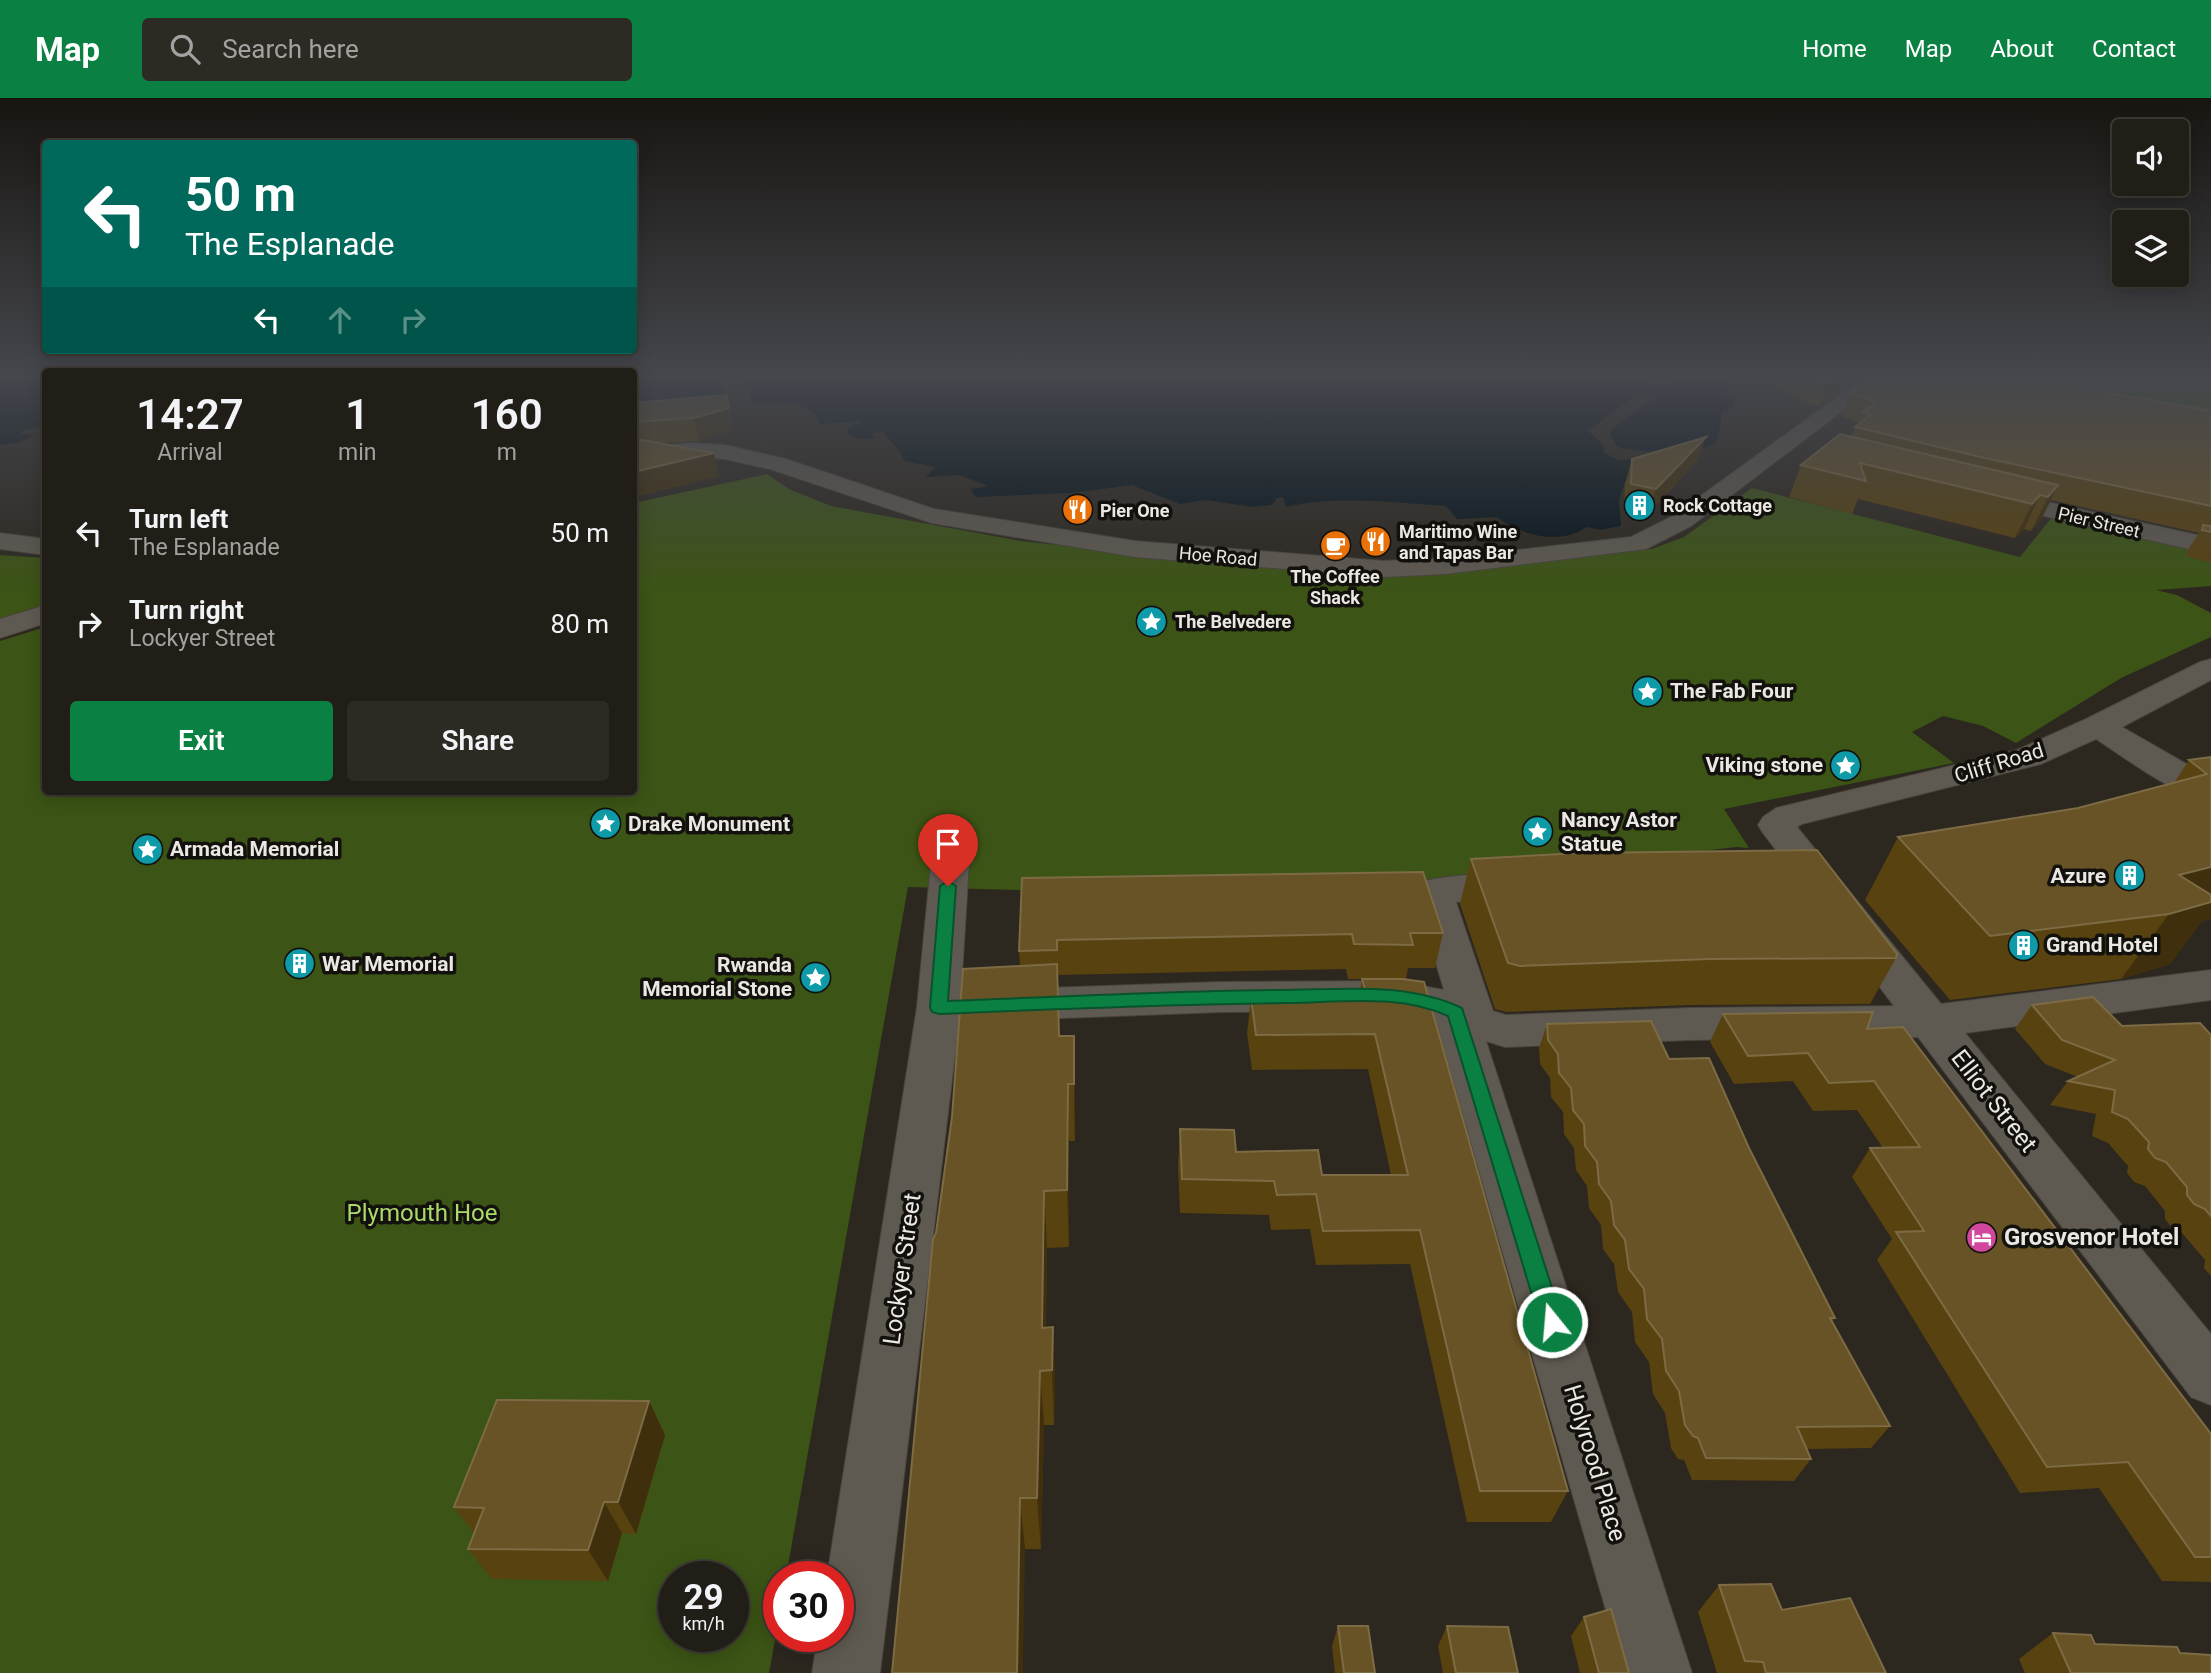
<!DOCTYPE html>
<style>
:root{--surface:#211d17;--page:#2d2a24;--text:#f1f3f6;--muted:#a2a2a1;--line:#3e3b36;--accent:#0b8043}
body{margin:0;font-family:Roboto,sans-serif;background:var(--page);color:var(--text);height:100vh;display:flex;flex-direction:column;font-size:26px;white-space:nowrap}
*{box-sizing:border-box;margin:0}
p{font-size:23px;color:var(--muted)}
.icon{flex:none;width:38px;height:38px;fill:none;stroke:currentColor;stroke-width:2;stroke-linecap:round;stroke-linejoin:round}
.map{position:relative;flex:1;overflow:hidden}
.panel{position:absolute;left:42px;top:270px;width:595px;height:427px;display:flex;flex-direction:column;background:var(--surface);border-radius:7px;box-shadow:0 4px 18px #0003,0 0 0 2px var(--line)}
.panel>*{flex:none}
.top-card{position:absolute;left:42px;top:42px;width:595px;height:214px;border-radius:7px;box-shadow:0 4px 18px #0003,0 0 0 2px var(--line);background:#00695c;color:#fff;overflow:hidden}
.tools{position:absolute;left:2112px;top:21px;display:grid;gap:14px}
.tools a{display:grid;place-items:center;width:77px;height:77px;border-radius:7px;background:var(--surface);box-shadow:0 4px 18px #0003,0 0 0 2px var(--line);font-size:35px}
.speed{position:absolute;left:658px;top:1463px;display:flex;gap:14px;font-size:35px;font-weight:700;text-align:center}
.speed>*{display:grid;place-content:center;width:91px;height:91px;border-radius:50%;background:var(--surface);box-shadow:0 4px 18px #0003,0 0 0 2px var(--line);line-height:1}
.speed small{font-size:18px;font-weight:400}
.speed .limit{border:10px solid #d22;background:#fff;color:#111}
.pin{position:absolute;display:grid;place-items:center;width:60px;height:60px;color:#fff;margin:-72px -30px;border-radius:50% 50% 50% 0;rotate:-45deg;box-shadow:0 0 7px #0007}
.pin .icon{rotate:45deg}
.me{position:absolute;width:77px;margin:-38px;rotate:343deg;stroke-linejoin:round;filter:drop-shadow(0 0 5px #0008)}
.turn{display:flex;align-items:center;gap:24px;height:147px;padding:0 28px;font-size:32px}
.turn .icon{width:91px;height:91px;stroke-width:2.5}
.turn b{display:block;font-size:49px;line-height:60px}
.lanes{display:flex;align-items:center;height:66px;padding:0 28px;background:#0003;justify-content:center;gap:35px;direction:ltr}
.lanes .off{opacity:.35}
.eta{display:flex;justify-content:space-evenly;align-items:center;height:119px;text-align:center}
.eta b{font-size:42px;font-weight:600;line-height:49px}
.cta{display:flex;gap:14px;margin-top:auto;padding:14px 28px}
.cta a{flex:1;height:80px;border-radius:7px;background:var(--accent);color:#fff;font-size:28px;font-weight:600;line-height:80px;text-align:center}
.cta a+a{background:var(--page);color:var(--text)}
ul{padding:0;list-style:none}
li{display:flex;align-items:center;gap:21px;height:91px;padding:0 28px}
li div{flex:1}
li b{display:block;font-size:26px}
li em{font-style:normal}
header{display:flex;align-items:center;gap:42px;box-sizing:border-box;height:98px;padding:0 35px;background:var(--accent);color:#fff}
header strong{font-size:33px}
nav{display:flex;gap:38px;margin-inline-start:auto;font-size:24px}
.search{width:490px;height:63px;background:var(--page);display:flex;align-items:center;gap:18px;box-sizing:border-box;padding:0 24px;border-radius:7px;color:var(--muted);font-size:26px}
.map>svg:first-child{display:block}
.green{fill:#3c5415;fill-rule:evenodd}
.water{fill:#05141a}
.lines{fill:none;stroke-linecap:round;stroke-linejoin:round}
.street-casing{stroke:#48443d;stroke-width:2}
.street{fill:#5f5a51;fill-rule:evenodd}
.wall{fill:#584210}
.shaded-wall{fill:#402f0c}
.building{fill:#685327;stroke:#7c6b44;stroke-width:2}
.route{fill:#0b8043;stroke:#07532c;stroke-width:2}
.labels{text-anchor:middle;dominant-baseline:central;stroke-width:7;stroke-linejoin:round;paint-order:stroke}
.far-poi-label{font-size:18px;font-weight:bold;fill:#ebe8e3;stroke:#13110d;text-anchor:start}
.far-street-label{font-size:18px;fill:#ebe8e3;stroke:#13110d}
.poi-label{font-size:21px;font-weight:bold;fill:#ebe8e3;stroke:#13110d;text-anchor:start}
.street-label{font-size:21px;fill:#ebe8e3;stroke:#13110d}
.near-street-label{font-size:24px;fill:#ebe8e3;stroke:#13110d}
.near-park-label{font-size:24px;fill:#abda69;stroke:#13110d}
.near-poi-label{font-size:24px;font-weight:bold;fill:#ebe8e3;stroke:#13110d;text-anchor:start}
</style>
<header>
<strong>Map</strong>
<div class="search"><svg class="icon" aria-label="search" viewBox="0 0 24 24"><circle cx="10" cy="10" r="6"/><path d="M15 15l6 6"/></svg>Search here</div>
<nav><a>Home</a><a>Map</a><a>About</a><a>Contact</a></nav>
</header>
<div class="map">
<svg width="2211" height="1575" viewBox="0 0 2211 1575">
<rect width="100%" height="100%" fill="#2c271f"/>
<g class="green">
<polygon points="2044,288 2211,289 2211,328"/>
<path d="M767,376L789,391L831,408L1021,443L1229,465L1318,471L1574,460L1652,451L1684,439L1752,390L2020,459L2052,419L2211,454V488L2156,492L2177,497L2211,515V539L2121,580L2016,645L1983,628L1943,618L1912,634L1954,665L1724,711L1749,750L1736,749L1507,777L1410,784L1127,795L908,789L786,1479H779V1520L769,1575H0V543L45,529L46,693H634V405ZM674,1479H733V1538H674Z"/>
<polygon points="0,457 45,460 45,507 0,522"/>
</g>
<g class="water">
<polygon points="0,276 45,276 45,328 25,331 20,336 33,337 21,344 0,347"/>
<polygon points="681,276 711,281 724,289 725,300 634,319 634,277"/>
<path d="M730,276H1660L1649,287L1664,289L1683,276H1730L1726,297L1735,299L1732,311L1723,313L1717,343C1703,358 1637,355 1618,349L1610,337L1612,331L1653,300L1639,296L1587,333L1595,338L1606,352L1601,353L1618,362L1640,360L1670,369L1625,384L1619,402L1621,428L1601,432L1586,429C1562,448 1519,437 1497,419L1457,421L1446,408C1394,405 1338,397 1286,409L1283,399L1277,400L1272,407L1254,409L1205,402L1180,406L1132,387L1072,395L975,399L971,391L988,388L959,377L926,379L935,369L904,363L900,354L883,334L873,335L874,340L860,341L847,335L850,329L864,323L820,326C809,300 782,305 758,305L751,303L750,289Z"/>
</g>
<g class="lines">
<defs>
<g id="street">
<polygon points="1869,276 1891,276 1691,428 1646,451 1446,476 1384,479 1135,459 932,425 770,371 725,361 691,359 634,364 634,350 691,345 725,347 786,361 934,411 1135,443 1384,463 1446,460 1631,439 1673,418"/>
<path d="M2036,278L2211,280V292L2041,290L2032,300H2018L2015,296C2020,288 2026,280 2036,278Z"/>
<polygon points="1996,393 2211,440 2211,456 1987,405 1984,400 1987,395"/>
<polygon points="0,435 46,441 46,457 0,451"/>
<polygon points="46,507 46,525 0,540 0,521"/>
<path d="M2211,561V582L2122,629L2211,680V705C2170,694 2131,664 2096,641L2041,666L1802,726L1797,729L1941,906L2211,872V902L1965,935L2211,1236V1307L2191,1299L1918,939L1690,942L1505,949L1486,943L1692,1575H1624L1436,923L1424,918L1396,913L1221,914L959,924L880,1575H812L818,1538H838V1479H827L917,909L931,765L937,757L950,753L963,757L969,765L961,893L1221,884L1396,883L1444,892L1414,793L1419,784C1448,777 1502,772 1530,779L1535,788L1530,797L1516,800L1456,804L1493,913L1506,917L1690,910L1894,908L1763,735L1758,727L1763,719L1776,710L2017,652L2086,621L2200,564Z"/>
</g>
</defs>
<use href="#street" class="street-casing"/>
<use href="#street" class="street"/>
</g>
<g class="wall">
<polygon points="1768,276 1865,276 1819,309 1797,301 1766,283"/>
<polygon points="1875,276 2211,276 2211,277 2057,276 2046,281 2035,281 2211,313 2211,465 2186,458 2187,453 2199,435 2051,402 2042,420 2031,433 2024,431 2015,440 1858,401 1852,416 1789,399 1801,367 1851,339 1855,329 1859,325 1841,318 1850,295"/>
<polygon points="727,297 734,332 699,343 661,345 719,378 634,399 634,305"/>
<polygon points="1632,361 1698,362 1648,416 1624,411 1625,386"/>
<polygon points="2211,659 2211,821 2202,823 2170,866 2121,881 1950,902 1865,802 1898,739 2078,710 2174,685 2189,662"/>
<polygon points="1471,761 1896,860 1870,906 1690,907 1506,914 1495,911 1460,806"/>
<polygon points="1022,780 1443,835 1435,870 1408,870 1406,881 1568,1393 1551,1424 1467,1424 1410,1166 1316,1167 1310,1131 1271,1132 1269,1117 1180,1115 1178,1067 1180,1031 1236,1054 1322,1077 1391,1077 1368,971 1252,972 1247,935 1251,900 1359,899 1362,881 1348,881 1346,871 1058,877 1059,938 1074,938 1075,1043 1069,1043 1069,1149 1047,1150 1046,1230 1053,1229 1055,1284 1054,1327 1044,1327 1041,1451 1025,1451 936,1135 1020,868 1019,853"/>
<polygon points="2032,907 2122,928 2211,937 2211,1178 2204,1170 2205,1162 2182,1135 2172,1130 2165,1121 2165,1113 2145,1088 2134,1084 2127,1075 2128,1068 2108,1045 2092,1038 2096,1016 2050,1007 2068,983 2078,979 2045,966 2015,931"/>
<polygon points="1723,916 1867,931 2211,1336 2211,1484 2162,1483 2099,1390 2020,1395 1877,1162 1892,1141 1852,1079 1870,1050 1883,1050 1857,1012 1813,1013 1793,983 1734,986 1710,944"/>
<polygon points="1547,926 1669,961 1749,1050 1835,1220 1832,1224 1890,1328 1871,1350 1807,1351 1811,1361 1794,1383 1692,1382 1684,1362 1678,1361 1671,1350 1665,1315 1653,1296 1649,1264 1635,1244 1632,1214 1618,1194 1614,1166 1603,1151 1601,1127 1589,1110 1587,1088 1576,1072 1574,1050 1564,1036 1563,1014 1551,999 1550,980 1540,966 1539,950"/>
<polygon points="649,1303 665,1337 636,1436 622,1435 608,1483 492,1481 468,1451 474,1435 454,1409"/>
<polygon points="1719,1487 1782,1512 1886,1575 1717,1575 1698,1514"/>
<polygon points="1584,1519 1629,1575 1580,1575 1571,1538"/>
<polygon points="1338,1528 1375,1575 1335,1575 1332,1548"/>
<polygon points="1447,1528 1518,1575 1443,1575 1438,1548"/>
<polygon points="2053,1535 2095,1546 2180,1555 2211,1575 2025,1575 2019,1561"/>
</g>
<g class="shaded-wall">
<polygon points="1842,276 1865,276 1819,309 1827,286"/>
<polygon points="2049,276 2057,276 2046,281"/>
<polygon points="729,310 734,332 699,343 694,320"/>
<polygon points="1706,339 1698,362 1648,416 1656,391"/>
<polygon points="714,355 719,378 634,399 634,374"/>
<polygon points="2058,387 2042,420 2031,433 2048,399"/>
<polygon points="2040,397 2024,431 2015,440 2032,406"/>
<polygon points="2211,769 2211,821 2202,823 2170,866 2121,881 2169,816 2179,777"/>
<polygon points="1074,938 1075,996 1075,1043 1074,986"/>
<polygon points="1068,986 1069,1043 1069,1149 1067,1092"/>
<polygon points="1044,1093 1047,1150 1045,1273 1042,1230"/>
<polygon points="1053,1229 1055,1284 1054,1327 1052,1272"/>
<polygon points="1040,1273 1044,1327 1041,1451 1037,1400"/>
<polygon points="649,1303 665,1337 636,1436 618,1404"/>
<polygon points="1020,1400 1025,1451 1023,1575 1017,1575"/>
<polygon points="604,1404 622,1435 608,1483 588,1452"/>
</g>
<g class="building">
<polygon points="1801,276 1842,276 1827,286"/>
<polygon points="1875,276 2003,276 2211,313 2211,408 1985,360 1855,329 1871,316 1863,314 1876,304 1850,295"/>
<polygon points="727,297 729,310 694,320 634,324 634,305"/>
<polygon points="1840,336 2058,387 2048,399 2040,397 2032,406 1860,365 1866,383 1801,367"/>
<polygon points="1706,339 1656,391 1631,386 1632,361"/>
<polygon points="642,342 714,355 634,374 634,343"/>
<polygon points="2203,427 2211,428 2211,434 2202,432"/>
<polygon points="2211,659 2211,769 2179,777 2211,797 2211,804 2169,816 1990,838 1898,739 2078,710 2207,676 2189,662"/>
<polygon points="1817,752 1897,856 1896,860 1710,861 1520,868 1508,865 1471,761 1580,755"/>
<polygon points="1423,774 1443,835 1410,835 1413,847 1354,846 1352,836 1057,842 1057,852 1019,853 1022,780"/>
<polygon points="1057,866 1059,938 1074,938 1074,986 1068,986 1067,1092 1044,1093 1042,1230 1053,1229 1052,1272 1040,1273 1037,1400 1020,1400 1017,1575 892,1575 933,1141 936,1135 952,1019 963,871"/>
<polygon points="1362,881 1403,881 1424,884 1568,1393 1480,1393 1420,1132 1323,1133 1316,1096 1277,1097 1274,1083 1182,1081 1180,1031 1234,1032 1236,1054 1318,1052 1322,1077 1408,1077 1375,936 1256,937 1251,900 1367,899"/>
<polygon points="2093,899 2122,928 2200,925 2211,937 2211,1118 2205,1111 2194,1106 2187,1097 2187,1089 2166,1064 2155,1060 2148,1051 2149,1044 2128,1021 2112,1014 2115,992 2068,983 2115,962 2062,942 2032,907"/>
<polygon points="1873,914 1867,931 1903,929 2211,1336 2211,1459 2195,1459 2128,1364 2047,1369 1896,1134 1924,1133 1870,1050 1920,1049 1874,983 1829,985 1808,955 1748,958 1723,916"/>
<polygon points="1651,923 1669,961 1709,960 1749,1050 1835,1220 1830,1220 1890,1328 1797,1329 1811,1361 1706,1360 1698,1340 1693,1338 1685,1327 1679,1293 1666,1273 1662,1241 1647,1221 1644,1191 1629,1171 1625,1142 1614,1127 1611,1103 1599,1086 1597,1064 1585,1048 1584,1026 1573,1012 1571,990 1559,975 1558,956 1548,942 1547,926"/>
<polygon points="497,1302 649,1303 618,1404 604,1404 588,1452 468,1451 484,1410 454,1409"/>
<polygon points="1771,1486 1782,1512 1850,1500 1886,1575 1766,1575 1763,1564 1745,1563 1719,1487"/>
<polygon points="1611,1511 1629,1575 1599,1575 1584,1519"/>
<polygon points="1338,1528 1368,1528 1375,1575 1344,1575"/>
<polygon points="1447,1528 1508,1529 1518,1575 1456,1575"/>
<polygon points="2053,1535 2091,1537 2095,1546 2177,1549 2180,1555 2211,1557 2211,1575 2071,1575"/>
</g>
<linearGradient id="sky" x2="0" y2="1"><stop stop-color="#181511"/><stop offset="0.56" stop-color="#45474d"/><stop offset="1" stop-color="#45474d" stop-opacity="0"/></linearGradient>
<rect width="2211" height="496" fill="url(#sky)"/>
<path class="route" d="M948,783L956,788L948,903C1058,899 1168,893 1278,892C1340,892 1405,883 1462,910L1563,1224L1560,1232L1552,1235L1544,1232L1540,1224L1448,918C1400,896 1342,904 1290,905C1173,906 1056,911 939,916L932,914L930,909L940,788Z"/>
<defs>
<symbol id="building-disc" viewBox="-11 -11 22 22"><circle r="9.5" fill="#0f9aa8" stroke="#13110d"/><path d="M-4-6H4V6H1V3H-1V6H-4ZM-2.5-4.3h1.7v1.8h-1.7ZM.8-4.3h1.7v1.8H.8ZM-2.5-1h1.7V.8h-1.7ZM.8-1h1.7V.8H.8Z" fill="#fff"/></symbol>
<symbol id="restaurant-disc" viewBox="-11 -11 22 22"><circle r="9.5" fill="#e8710a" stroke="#13110d"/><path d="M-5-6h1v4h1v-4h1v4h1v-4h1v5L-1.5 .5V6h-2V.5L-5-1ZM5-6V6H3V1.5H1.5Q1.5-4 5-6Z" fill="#fff"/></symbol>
<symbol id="cafe-disc" viewBox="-11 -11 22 22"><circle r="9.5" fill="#e8710a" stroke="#13110d"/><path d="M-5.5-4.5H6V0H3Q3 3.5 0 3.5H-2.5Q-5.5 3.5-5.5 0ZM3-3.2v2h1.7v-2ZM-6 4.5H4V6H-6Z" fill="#fff"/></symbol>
<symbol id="sight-disc" viewBox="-11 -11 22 22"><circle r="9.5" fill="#0f9aa8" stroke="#13110d"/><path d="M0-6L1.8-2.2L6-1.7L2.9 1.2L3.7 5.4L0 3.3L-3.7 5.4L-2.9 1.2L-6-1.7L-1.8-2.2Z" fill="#fff"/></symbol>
<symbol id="hotel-disc" viewBox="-11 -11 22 22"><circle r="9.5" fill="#d1479c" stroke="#13110d"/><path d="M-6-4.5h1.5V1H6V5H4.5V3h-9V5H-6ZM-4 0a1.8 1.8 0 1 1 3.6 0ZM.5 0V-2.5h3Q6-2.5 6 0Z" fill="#fff"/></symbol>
</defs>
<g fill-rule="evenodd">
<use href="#building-disc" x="1622" y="390" width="35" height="35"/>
<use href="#restaurant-disc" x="1060" y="394" width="35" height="35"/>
<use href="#restaurant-disc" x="1358" y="426" width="35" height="35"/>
<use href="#cafe-disc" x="1318" y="430" width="35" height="35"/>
<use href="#sight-disc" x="1134" y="506" width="35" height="35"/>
<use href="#sight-disc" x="1630" y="576" width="35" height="35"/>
<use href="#sight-disc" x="1828" y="650" width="35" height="35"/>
<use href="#sight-disc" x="588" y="708" width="35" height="35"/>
<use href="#sight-disc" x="1520" y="716" width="35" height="35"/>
<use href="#sight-disc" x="130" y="734" width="35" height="35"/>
<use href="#building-disc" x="2112" y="760" width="35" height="35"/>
<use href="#building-disc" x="2006" y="830" width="35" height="35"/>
<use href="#building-disc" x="282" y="848" width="35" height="35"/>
<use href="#sight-disc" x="798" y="862" width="35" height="35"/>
<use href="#hotel-disc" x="1964" y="1122" width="35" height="35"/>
</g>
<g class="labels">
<g class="far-poi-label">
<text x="1663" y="407">Rock Cottage</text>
<text x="1100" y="412">Pier One</text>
<text x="1399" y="433">Maritimo Wine<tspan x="1399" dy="21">and Tapas Bar</tspan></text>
<text x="1335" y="478" text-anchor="middle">The Coffee<tspan x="1335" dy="21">Shack</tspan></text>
<text x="1175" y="523">The Belvedere</text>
</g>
<g class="far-street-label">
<text transform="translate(2099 424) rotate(13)">Pier Street</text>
<text transform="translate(1218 458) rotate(5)">Hoe Road</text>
</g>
<g class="poi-label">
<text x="1670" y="593">The Fab Four</text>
<text x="1823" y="667" text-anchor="end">Viking stone</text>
<text x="1561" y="722">Nancy Astor<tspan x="1561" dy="24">Statue</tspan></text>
<text x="628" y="726">Drake Monument</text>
<text x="170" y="751">Armada Memorial</text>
<text x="2106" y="778" text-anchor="end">Azure</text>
<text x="2046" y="847">Grand Hotel</text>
<text x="322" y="866">War Memorial</text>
<text x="792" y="867" text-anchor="end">Rwanda<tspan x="792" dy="24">Memorial Stone</tspan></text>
</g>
<g class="street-label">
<text transform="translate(1999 665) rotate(-17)">Cliff Road</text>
</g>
<g class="near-street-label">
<text transform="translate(1994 1003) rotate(52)">Elliot Street</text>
<text transform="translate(902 1171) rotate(-82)">Lockyer Street</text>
<text transform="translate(1595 1365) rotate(73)">Holyrood Place</text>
</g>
<g class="near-park-label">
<text x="422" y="1115">Plymouth Hoe</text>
</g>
<g class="near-poi-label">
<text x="2004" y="1139">Grosvenor Hotel</text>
</g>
</g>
</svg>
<div class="tools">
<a><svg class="icon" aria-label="sound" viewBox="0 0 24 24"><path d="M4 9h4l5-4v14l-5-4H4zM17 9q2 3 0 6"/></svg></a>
<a><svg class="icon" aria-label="layers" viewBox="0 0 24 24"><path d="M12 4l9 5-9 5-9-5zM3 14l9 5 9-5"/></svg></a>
</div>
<div class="speed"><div>29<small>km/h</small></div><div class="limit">30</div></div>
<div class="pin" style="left:948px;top:788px;background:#d93025"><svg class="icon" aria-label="arrive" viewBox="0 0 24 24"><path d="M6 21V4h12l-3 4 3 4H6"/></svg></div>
<svg class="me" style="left:1552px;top:1224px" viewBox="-20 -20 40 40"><circle r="17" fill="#0b8043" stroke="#fff" stroke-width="3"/><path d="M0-11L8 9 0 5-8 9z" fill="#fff"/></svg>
<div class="top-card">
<div class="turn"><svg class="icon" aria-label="left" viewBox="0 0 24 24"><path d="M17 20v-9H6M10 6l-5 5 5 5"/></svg><div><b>50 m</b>The Esplanade</div></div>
<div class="lanes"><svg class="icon" aria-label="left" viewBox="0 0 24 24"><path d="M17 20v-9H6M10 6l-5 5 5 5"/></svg><svg class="icon off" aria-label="ahead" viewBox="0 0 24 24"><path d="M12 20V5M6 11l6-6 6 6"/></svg><svg class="icon off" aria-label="right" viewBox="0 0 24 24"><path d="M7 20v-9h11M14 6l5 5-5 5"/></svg></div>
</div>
<section class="panel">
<div class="eta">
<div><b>14:27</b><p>Arrival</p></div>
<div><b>1</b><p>min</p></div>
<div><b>160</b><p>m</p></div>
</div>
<ul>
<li><svg class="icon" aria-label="left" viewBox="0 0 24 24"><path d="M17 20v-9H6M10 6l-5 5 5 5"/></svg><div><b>Turn left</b><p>The Esplanade</p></div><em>50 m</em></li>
<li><svg class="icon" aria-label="right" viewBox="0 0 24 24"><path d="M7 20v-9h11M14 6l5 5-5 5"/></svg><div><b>Turn right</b><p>Lockyer Street</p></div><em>80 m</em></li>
</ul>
<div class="cta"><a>Exit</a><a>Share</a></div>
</section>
</div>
